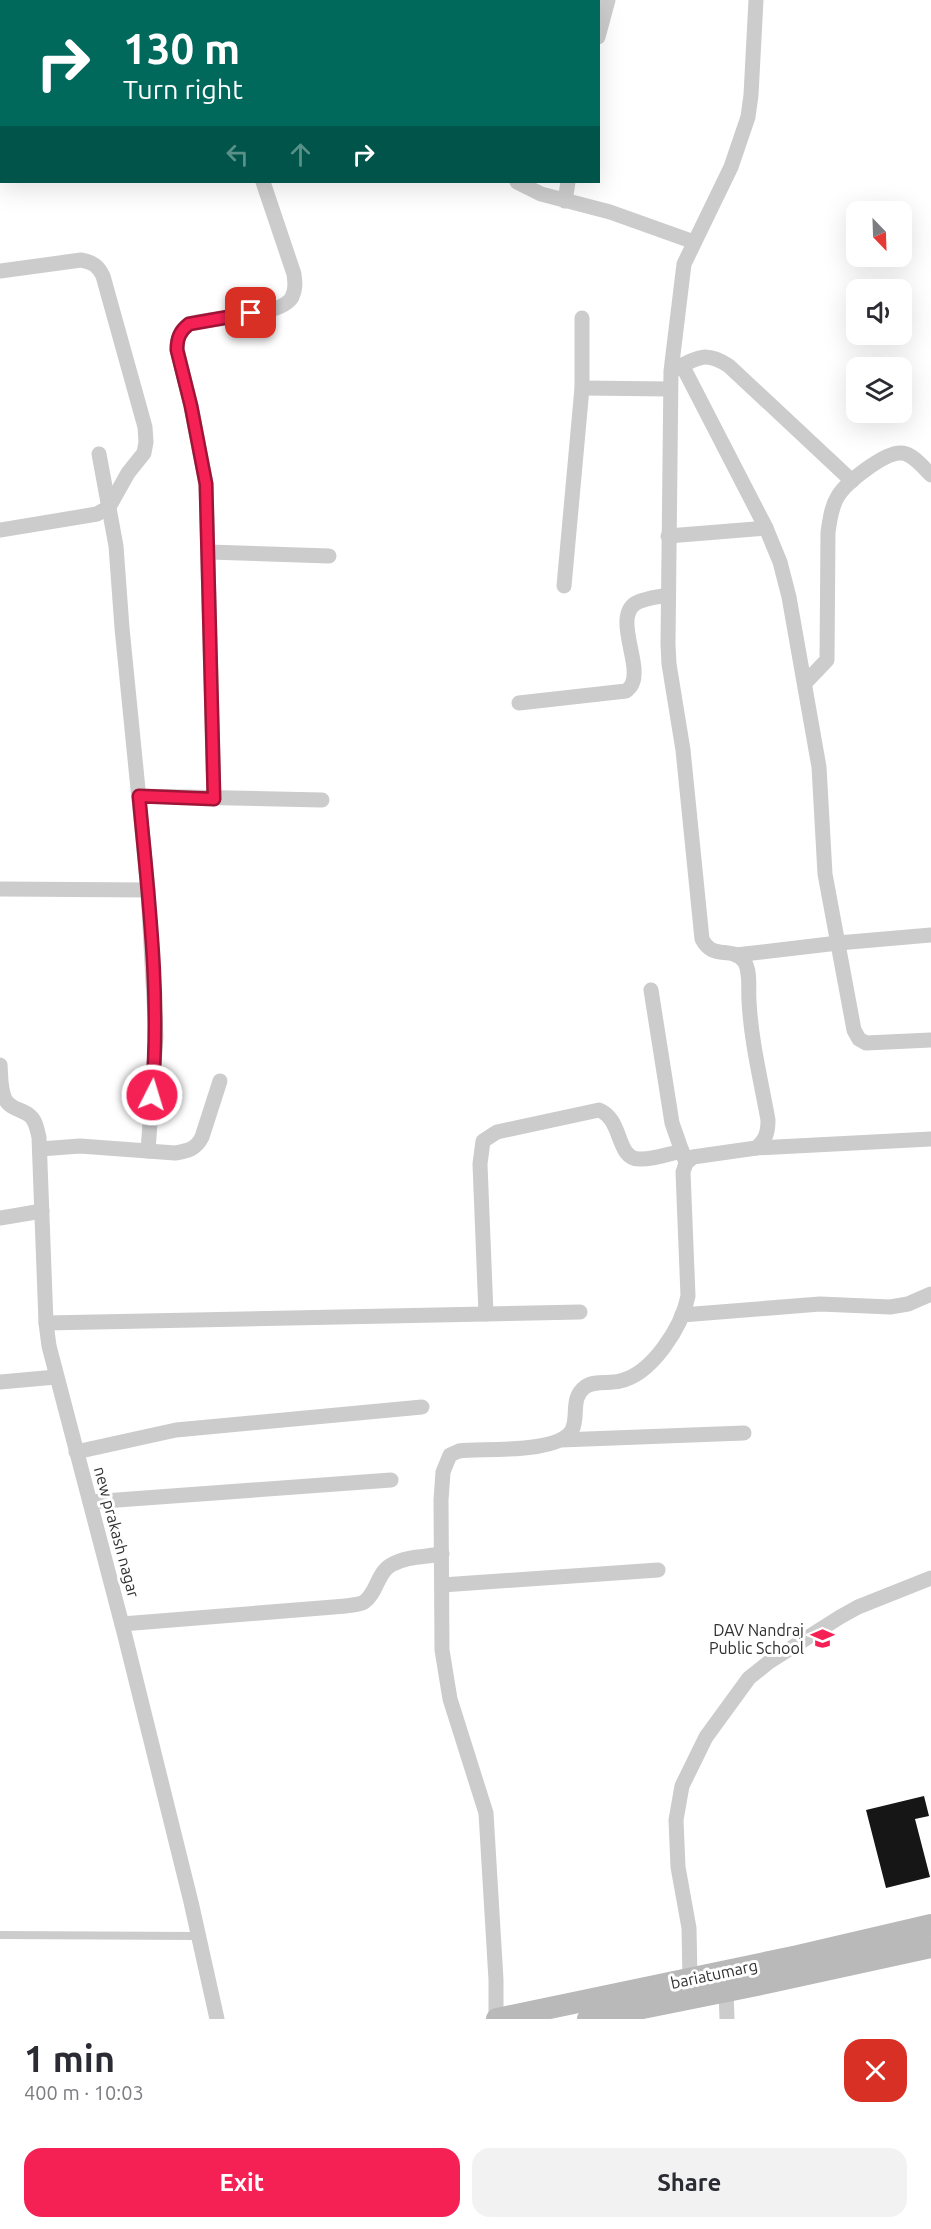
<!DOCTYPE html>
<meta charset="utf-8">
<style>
:root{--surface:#fff;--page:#f2f2f3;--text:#2b2b33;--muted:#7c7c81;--accent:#f52155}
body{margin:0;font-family:Ubuntu,sans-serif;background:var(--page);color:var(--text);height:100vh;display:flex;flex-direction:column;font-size:22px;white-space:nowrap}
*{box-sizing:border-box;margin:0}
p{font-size:20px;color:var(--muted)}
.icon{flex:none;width:33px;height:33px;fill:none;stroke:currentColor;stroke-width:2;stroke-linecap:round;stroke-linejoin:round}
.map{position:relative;height:2019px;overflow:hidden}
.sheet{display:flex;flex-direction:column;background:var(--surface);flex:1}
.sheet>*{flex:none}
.top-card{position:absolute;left:0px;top:0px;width:600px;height:183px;box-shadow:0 6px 24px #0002;background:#00695c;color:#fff;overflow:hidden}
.needle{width:39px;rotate:157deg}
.tools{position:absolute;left:846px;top:201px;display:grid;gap:12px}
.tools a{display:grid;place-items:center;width:66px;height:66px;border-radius:12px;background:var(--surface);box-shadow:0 6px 24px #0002;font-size:30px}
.pin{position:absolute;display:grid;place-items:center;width:51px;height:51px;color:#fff;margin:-26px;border-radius:12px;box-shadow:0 3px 9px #0006}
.me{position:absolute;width:66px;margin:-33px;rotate:5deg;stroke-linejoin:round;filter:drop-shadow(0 0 4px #0008)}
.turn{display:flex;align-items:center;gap:21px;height:126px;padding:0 24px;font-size:27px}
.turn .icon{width:78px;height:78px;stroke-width:2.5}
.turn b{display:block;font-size:42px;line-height:51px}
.lanes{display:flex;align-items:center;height:57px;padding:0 24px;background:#0003;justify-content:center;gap:30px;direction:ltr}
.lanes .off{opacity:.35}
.round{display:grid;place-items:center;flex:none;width:63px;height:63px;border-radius:18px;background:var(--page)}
.overview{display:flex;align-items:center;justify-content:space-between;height:102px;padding:0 24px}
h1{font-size:36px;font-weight:600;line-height:45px}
.action{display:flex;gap:12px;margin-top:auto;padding:12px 24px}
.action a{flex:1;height:69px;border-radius:18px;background:var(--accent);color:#fff;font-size:24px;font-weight:600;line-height:69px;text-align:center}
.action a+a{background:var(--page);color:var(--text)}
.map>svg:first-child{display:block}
.building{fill:#161616}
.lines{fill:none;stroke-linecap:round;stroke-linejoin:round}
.service{stroke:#ccc;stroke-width:8}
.minor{stroke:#ccc;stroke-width:15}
.secondary{stroke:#b9b9b9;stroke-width:22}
.route-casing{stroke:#9f1537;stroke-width:15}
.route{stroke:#f52155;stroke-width:10}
.labels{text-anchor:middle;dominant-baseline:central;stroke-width:6;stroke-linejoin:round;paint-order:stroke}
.street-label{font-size:16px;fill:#2f2f2f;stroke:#fff}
.poi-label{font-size:16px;fill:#2f2f2f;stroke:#fff;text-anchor:end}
</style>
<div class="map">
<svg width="931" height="2019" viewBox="0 0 931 2019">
<rect width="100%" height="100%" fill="#fff"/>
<polygon class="building" points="924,1796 929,1816 915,1819 930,1877 886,1888 866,1810"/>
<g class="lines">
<polyline class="service" points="0,1935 199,1936"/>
<g class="minor">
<polyline points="24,0 24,2"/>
<polyline points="214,0 215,2"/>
<polyline points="286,0 287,2"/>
<polyline points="598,37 608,0"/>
<polyline points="0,135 2,135"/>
<polyline points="517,182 541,194 610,212 694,242"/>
<polyline points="565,201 568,182"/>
<path d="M0,271L81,260C93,262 98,266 103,276L145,427L146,442L144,453L128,473L109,507L97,514L0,530"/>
<polyline points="682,365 766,528 780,562 789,597 819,767 825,874 854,1030 859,1039 866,1043 931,1040"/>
<path d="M675,369C698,357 706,351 729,366L852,481"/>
<polyline points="582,388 670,389"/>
<polyline points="99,454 116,546 122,628 148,890 156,1037 148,1151"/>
<polyline points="668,536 766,528"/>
<polyline points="208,552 329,556"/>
<polyline points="564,586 582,388 582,318"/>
<path d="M805,683L827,660L828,532C830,520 831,507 838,496C846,483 885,451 902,453C913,454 923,467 931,475"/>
<path d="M519,703L626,691C628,689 631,687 632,684C642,664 613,617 636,603C645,598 658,597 668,595"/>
<polyline points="139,796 322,800"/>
<path d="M214,799L206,484L191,406L177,349C177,338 180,331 189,324C211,317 282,317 292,297C296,289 295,282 294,274L263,182"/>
<polyline points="0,889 148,890"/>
<polyline points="736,955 838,943 931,935"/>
<polyline points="651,990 672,1123 685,1160"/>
<path d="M0,1065C1,1076 0,1089 5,1099C10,1109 21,1109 29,1115C36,1120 37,1130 39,1137L46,1323L49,1346L125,1636L191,1902L217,2019"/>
<polyline points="756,1148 931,1139"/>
<path d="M40,1149L80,1146L175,1153C188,1151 196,1149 202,1137L220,1081"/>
<polyline points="0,1218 42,1211"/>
<path d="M486,1314L480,1164L483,1141L497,1132L599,1110C623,1119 616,1159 639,1159C653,1160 668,1154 682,1151"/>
<polyline points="682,1315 820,1304 890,1307 908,1304 931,1294"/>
<polyline points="46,1323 580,1312"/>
<polyline points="0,1382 56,1377"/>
<polyline points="561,1440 744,1433"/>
<polyline points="76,1452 176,1430 422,1407"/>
<polyline points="90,1502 391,1480"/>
<polyline points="442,1585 658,1570"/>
<path d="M122,1624L346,1606C351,1605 359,1605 364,1602C377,1593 377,1573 391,1565C406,1556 425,1557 442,1554"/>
<polyline points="690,1979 689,1928 678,1867 676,1820 682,1786 706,1737 749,1678 769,1662 840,1617 858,1607 931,1578"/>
<polyline points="726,1991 727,2019"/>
<path d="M496,2019V1980L486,1813L450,1699L442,1650L441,1500L443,1472L450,1455L459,1451C484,1448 559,1454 572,1430C579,1417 570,1398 585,1387C594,1380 609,1384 620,1381C652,1374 682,1327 688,1296L683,1172L686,1163L693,1157L756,1148C766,1140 768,1132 768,1120C761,1081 751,1041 749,1001C748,990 751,971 744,961C731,945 713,961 702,939L683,750L669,664L668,644L671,371L684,264L731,167L748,117L751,95L756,0"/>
</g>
<g class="secondary">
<polyline points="497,2019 798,1956 931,1925"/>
<polyline points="588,2019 766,1983 931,1947"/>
</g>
</g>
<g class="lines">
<defs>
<path id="route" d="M152,1095C161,995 148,895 139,796L214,799L206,484L191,406L177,350C177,338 180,331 189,324L251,313"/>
</defs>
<use href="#route" class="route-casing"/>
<use href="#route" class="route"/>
</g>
<defs>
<symbol id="school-bare" viewBox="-9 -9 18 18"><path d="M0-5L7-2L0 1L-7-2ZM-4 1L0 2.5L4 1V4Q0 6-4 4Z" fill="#f52155" stroke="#fff" stroke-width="2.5" paint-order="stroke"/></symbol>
</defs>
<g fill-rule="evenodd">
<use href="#school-bare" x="806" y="1622" width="33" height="33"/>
</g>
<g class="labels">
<g class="street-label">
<text transform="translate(117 1532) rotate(75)">new prakash nagar</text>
<text transform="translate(714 1974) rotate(-12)">bariatumarg</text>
</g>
<g class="poi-label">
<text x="804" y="1630">DAV Nandraj<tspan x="804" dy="18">Public School</tspan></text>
</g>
</g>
</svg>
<div class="tools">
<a><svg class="needle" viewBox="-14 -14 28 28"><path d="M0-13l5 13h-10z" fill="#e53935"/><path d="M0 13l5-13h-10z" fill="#7c7c81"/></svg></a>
<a><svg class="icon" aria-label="sound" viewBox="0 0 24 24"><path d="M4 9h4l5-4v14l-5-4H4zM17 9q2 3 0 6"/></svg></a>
<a><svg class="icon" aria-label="layers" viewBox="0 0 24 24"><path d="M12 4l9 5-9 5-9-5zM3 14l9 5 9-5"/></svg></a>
</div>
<div class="pin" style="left:251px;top:313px;background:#d93025"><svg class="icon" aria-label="arrive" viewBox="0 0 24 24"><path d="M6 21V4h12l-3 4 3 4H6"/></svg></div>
<svg class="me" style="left:152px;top:1095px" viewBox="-20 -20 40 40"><circle r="17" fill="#f52155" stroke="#fff" stroke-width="3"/><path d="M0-11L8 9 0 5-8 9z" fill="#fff"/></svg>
<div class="top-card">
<div class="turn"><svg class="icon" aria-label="right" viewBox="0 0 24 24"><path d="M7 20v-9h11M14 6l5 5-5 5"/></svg><div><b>130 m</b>Turn right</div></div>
<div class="lanes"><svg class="icon off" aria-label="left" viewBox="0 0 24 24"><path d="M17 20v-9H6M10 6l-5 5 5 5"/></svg><svg class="icon off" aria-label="ahead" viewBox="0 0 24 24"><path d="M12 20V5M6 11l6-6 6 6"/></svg><svg class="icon" aria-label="right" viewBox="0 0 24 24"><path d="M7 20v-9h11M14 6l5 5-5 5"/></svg></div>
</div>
</div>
<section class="sheet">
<div class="overview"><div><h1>1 min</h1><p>400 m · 10:03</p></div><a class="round" style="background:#d93025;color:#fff"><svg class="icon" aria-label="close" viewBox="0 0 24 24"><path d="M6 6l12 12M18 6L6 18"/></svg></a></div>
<div class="action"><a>Exit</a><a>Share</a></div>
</section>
